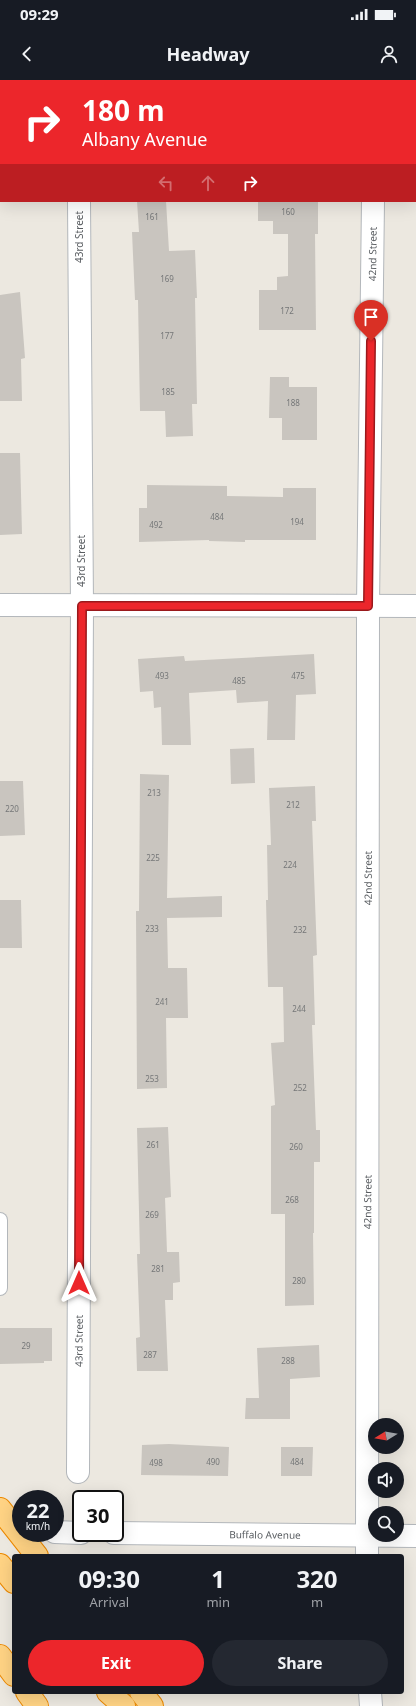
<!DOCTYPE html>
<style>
:root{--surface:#171b24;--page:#242831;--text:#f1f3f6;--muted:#9ea1a6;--accent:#ec262b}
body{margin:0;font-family:"Noto Sans",sans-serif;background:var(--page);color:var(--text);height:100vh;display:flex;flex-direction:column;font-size:15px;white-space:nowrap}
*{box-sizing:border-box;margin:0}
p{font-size:13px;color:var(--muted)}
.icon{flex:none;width:22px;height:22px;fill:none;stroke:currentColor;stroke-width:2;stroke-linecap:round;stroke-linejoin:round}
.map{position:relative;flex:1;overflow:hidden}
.drawer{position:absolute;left:12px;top:1474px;width:392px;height:140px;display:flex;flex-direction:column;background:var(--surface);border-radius:4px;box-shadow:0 4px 16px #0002}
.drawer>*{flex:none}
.top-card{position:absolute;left:0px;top:0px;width:416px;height:122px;box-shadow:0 4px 16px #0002;background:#ec262b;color:#fff;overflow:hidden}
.needle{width:26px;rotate:259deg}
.fabs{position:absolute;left:368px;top:1338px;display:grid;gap:8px}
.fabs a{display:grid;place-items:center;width:36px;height:36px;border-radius:50%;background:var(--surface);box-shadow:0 4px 16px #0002;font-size:20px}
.speed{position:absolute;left:12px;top:1410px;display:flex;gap:8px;font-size:20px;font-weight:700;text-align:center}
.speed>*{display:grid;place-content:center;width:52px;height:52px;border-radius:50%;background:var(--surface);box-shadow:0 4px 16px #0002;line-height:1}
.speed small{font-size:10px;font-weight:400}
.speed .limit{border:2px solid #111;border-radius:6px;background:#fff;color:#111}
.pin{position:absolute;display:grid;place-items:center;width:34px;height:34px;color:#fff;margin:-41px -17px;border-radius:50% 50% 50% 0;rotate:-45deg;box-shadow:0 0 4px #0007}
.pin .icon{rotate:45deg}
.me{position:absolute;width:44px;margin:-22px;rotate:0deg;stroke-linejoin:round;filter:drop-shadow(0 0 3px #0008)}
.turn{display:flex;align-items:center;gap:14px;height:84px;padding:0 16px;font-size:18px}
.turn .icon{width:52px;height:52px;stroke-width:2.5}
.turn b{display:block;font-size:28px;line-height:34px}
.lanes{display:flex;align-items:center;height:38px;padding:0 16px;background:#0003;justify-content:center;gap:20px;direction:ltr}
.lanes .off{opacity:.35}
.eta{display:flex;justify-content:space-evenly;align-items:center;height:68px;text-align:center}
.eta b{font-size:24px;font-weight:700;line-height:28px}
.action{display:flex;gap:8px;margin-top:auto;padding:8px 16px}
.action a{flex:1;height:46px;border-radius:24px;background:var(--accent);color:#fff;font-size:16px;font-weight:700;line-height:46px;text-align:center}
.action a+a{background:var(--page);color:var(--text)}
.status{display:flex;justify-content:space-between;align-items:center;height:28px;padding:0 20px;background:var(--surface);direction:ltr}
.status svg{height:11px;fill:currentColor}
header{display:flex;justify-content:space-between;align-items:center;height:52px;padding:0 16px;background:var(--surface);font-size:18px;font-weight:700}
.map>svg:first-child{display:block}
.building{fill:#c9c5bf}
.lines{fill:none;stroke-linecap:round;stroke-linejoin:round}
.lane-casing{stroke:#b3b7bb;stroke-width:16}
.street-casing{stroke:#b3b7bb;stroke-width:24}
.highway-casing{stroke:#ec8900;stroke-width:24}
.lane{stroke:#fff;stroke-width:14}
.street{stroke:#fff;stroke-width:22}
.highway{stroke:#ffd384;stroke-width:22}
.route-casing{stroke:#99191c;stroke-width:10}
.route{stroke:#ec262b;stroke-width:7}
.labels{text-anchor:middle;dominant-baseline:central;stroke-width:4;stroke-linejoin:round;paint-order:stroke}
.number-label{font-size:8px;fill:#757778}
.street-label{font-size:10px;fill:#595d61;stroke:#fff}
</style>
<div class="status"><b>09:29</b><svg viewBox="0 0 49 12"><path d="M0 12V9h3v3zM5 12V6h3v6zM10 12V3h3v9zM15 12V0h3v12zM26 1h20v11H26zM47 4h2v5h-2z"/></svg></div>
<header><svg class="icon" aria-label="back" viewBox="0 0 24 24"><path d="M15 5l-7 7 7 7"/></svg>Headway<svg class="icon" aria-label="person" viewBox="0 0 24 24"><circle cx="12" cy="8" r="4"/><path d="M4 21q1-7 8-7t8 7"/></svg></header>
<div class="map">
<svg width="416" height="1626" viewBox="0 0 416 1626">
<rect width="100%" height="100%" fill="#ece8e0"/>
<g class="building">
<polygon points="137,121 166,121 169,171 195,170 197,218 195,218 197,324 192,324 193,356 166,357 165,331 140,331 138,220 135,220 132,152 139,152"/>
<polygon points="258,121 318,121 318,154 315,154 316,250 259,250 259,210 277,210 277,197 288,196 288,154 273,154 273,141 258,141"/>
<polygon points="20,212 25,278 21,279 22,321 0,321 0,215"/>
<polygon points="270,297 289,297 289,307 317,307 317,360 282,360 282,338 269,338"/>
<polygon points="0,373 20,373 22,454 0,455"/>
<polygon points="147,405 227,406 227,416 283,417 283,408 316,408 316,460 245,460 245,462 209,461 209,460 139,462 139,428 147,428"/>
<polygon points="314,574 316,614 296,615 295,660 267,660 268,621 237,623 236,610 189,613 191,665 162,665 161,627 154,628 153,611 140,612 138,579 184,576 185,581"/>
<polygon points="254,668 255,703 231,704 230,669"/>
<polygon points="140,694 169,695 167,818 222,816 222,837 167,838 168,888 187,888 188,938 166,938 167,1008 137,1009 136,831 139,831"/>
<polygon points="0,701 23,701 25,755 0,756"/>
<polygon points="315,706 316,741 312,741 317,875 313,876 315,945 312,945 316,1050 320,1050 320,1082 314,1082 314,1153 313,1153 314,1225 285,1226 285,1134 271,1134 271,1026 275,1025 271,963 284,962 283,907 268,907 266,820 268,820 267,765 271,765 269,708"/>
<polygon points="0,820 21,820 22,868 0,868"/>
<polygon points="168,1047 171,1117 165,1118 167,1172 179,1172 180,1202 173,1203 173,1220 165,1220 168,1291 137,1291 136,1258 140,1257 137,1174 140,1174 137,1048"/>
<polygon points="0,1248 52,1248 52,1281 44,1281 44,1283 0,1284"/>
<polygon points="319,1265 320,1297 290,1299 290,1339 245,1339 246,1318 259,1318 257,1268"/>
<polygon points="169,1364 229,1367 228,1396 141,1395 142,1365"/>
<polygon points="281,1367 313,1367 312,1396 281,1396"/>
</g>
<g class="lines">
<defs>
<polyline id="lane" points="0,1140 0,1208"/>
<g id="street">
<polyline points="78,0 78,1"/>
<polyline points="374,1 374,0"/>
<polyline points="0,525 416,526"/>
<path id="s1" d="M78,1392L82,526L79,121"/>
<polyline points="55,1452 81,1453"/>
<path id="s2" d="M114,1453L416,1456"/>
<path id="s3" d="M367,1476L368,526L373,121"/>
<polyline points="370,1612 371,1626"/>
</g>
<g id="highway">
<polyline points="0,1429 37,1476"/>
<polyline points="0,1485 14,1502"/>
<polyline points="0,1576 14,1595"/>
<polyline points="27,1612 37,1626"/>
<polyline points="108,1612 124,1626"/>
<polyline points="141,1612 152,1626"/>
</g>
</defs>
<use href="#lane" class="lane-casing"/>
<use href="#street" class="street-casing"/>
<use href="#highway" class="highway-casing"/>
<use href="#lane" class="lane"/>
<use href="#street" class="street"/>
<use href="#highway" class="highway"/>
</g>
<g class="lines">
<defs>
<polyline id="route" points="79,1203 82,526 368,526 371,261"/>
</defs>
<use href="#route" class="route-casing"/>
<use href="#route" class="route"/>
</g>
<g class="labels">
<g class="number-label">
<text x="288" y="131">160</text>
<text x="152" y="136">161</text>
<text x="167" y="198">169</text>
<text x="287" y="230">172</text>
<text x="167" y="255">177</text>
<text x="168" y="311">185</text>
<text x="293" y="322">188</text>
<text x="217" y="436">484</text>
<text x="297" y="441">194</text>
<text x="156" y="444">492</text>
<text x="162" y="595">493</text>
<text x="298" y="595">475</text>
<text x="239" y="600">485</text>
<text x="154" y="712">213</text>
<text x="293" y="724">212</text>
<text x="12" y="728">220</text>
<text x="153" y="777">225</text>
<text x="290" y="784">224</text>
<text x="152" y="848">233</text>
<text x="300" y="849">232</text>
<text x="162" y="921">241</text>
<text x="299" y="928">244</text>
<text x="152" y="998">253</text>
<text x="300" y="1007">252</text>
<text x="153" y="1064">261</text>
<text x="296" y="1066">260</text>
<text x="292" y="1119">268</text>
<text x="152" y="1134">269</text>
<text x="158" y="1188">281</text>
<text x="299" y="1200">280</text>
<text x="26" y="1265">29</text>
<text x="150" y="1274">287</text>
<text x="288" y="1280">288</text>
<text x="213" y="1381">490</text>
<text x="297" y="1381">484</text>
<text x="156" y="1382">498</text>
</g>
<g class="street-label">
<text transform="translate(79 157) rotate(-90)">43rd Street</text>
<text stroke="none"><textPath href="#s3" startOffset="1302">42nd Street</textPath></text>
<text transform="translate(81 481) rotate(-90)">43rd Street</text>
<text stroke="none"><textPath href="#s3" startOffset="678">42nd Street</textPath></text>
<text stroke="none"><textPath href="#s3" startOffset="354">42nd Street</textPath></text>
<text stroke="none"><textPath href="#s1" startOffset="131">43rd Street</textPath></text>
<text stroke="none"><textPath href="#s2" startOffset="151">Buffalo Avenue</textPath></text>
</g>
</g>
</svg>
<div class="fabs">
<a><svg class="needle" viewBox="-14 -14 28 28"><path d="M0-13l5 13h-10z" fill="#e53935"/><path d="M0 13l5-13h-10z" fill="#9ea1a6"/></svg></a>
<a><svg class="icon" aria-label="sound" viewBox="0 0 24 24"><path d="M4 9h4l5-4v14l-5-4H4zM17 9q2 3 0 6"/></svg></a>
<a><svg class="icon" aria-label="search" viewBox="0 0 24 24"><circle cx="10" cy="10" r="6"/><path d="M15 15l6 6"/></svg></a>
</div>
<div class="speed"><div>22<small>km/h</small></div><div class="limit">30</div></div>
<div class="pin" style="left:371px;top:261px;background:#d93025"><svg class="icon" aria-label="arrive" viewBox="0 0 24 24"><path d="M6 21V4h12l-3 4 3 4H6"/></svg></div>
<svg class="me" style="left:79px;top:1203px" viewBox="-20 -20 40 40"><path d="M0-17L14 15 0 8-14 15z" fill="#ec262b" stroke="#fff" stroke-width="4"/></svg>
<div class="top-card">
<div class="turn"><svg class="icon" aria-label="right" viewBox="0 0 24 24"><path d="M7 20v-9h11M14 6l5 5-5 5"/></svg><div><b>180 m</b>Albany Avenue</div></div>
<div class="lanes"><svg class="icon off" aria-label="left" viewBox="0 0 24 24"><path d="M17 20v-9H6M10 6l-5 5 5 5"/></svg><svg class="icon off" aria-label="ahead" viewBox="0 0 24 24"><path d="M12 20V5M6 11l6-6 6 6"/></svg><svg class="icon" aria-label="right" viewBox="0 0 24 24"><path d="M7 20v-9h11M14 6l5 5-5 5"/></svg></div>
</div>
<section class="drawer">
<div class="eta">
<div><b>09:30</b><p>Arrival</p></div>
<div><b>1</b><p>min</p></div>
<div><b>320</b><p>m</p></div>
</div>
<div class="action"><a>Exit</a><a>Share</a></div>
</section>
</div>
